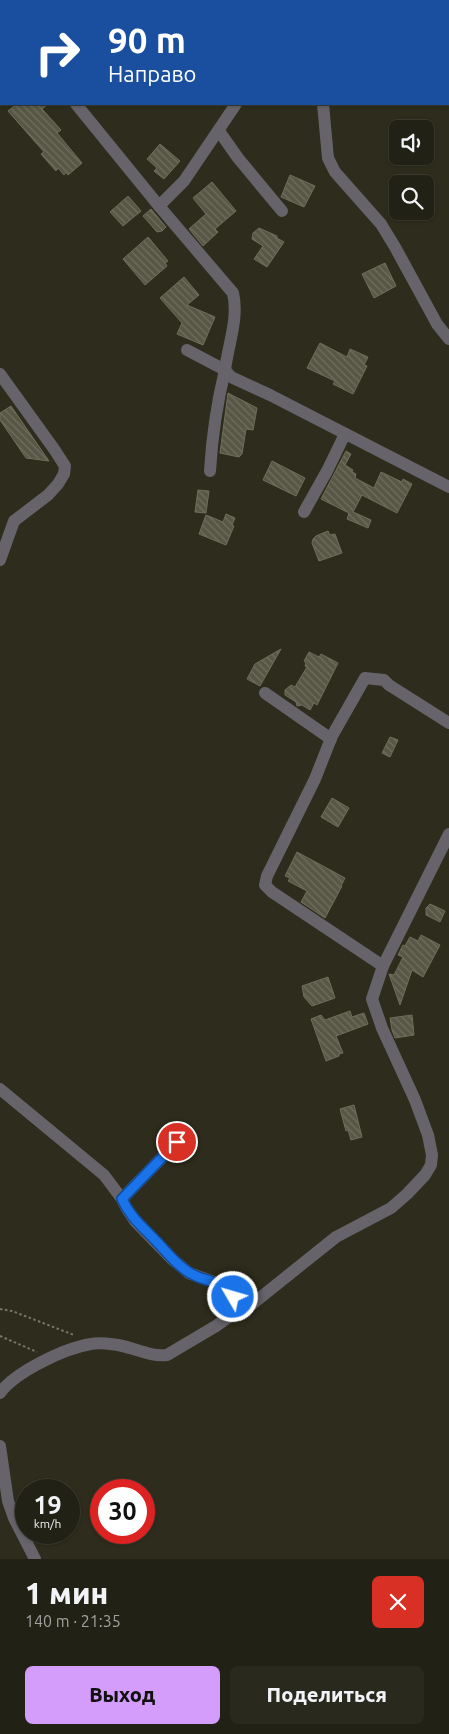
<!DOCTYPE html>
<html lang="ru">
<meta charset="utf-8">
<style>
:root{--surface:#222115;--page:#2a291e;--text:#f1f3f6;--muted:#a2a3a0;--line:#3f3e34;--accent:#d49cfb}
body{margin:0;font-family:Ubuntu,sans-serif;background:var(--page);color:var(--text);height:100vh;display:flex;flex-direction:column;font-size:19px;white-space:nowrap}
*{box-sizing:border-box;margin:0}
p{font-size:16px;color:var(--muted)}
.icon{flex:none;width:28px;height:28px;fill:none;stroke:currentColor;stroke-width:2;stroke-linecap:round;stroke-linejoin:round}
.map{position:relative;height:1559px;overflow:hidden}
.drawer{display:flex;flex-direction:column;background:var(--surface);flex:1}
.drawer>*{flex:none}
.banner{position:absolute;left:0px;top:0px;width:450px;height:105px;box-shadow:0 1px 4px #0004,0 0 0 1px var(--line);background:#1a4fa0;color:#fff;overflow:hidden}
.tools{position:absolute;left:389px;top:120px;display:grid;gap:10px}
.tools a{display:grid;place-items:center;width:45px;height:45px;border-radius:8px;background:var(--surface);box-shadow:0 1px 4px #0004,0 0 0 1px var(--line);font-size:25px}
.speed{position:absolute;left:15px;top:1479px;display:flex;gap:10px;font-size:25px;font-weight:700;text-align:center}
.speed>*{display:grid;place-content:center;width:65px;height:65px;border-radius:50%;background:var(--surface);box-shadow:0 1px 4px #0004,0 0 0 1px var(--line);line-height:1}
.speed small{font-size:12px;font-weight:400}
.speed .limit{border:8px solid #d22;background:#fff;color:#111}
.pin{position:absolute;display:grid;place-items:center;width:42px;height:42px;color:#fff;margin:-21px;border:2px solid #fff;border-radius:50%;box-shadow:0 1px 5px #0007}
.me{position:absolute;width:55px;margin:-28px;rotate:308deg;stroke-linejoin:round;filter:drop-shadow(0 0 4px #0008)}
.turn{display:flex;align-items:center;gap:18px;height:105px;padding:0 25px;font-size:22px}
.turn .icon{width:65px;height:65px;stroke-width:2.5}
.turn b{display:block;font-size:35px;line-height:42px}
.round{display:grid;place-items:center;flex:none;width:52px;height:52px;border-radius:8px;background:var(--page)}
.headline{display:flex;align-items:center;justify-content:space-between;height:85px;padding:0 25px}
h1{font-size:30px;font-weight:800;line-height:38px}
.primary-button{display:flex;gap:10px;margin-top:auto;padding:10px 25px}
.primary-button a{flex:1;height:58px;border-radius:8px;background:var(--accent);color:#111;font-size:20px;font-weight:800;line-height:58px;text-align:center}
.primary-button a+a{background:var(--page);color:var(--text)}
.map>svg:first-child{display:block}
.building{fill:url(#building-back-hatch);stroke:#6f6d5b}
.lines{fill:none;stroke-linecap:round;stroke-linejoin:round}
.path{stroke:#787669;stroke-width:2;stroke-dasharray:2.5 2.5;stroke-linecap:butt}
.minor{stroke:#67636b;stroke-width:12}
.route-casing{stroke:#114b97;stroke-width:12}
.route{stroke:#1a73e8;stroke-width:9}
</style>
<div class="map">
<svg width="449" height="1559" viewBox="0 0 449 1559">
<defs>
<pattern id="building-back-hatch" width="6" height="6" patternUnits="userSpaceOnUse" patternTransform="scale(1.25)"><rect width="6" height="6" fill="#585645"/><path d="M-1 5l2 2M0 0l6 6M5-1l2 2" fill="none" stroke="#706e5f"/></pattern>
</defs>
<rect width="100%" height="100%" fill="#2e2c1c"/>
<g class="building">
<polygon points="17,104 48,104 42,109 61,130 57,133 82,163 68,175 66,172 64,175 58,168 56,171 41,154 44,152 8,111"/>
<polygon points="160,144 180,161 164,179 154,171 157,168 147,159"/>
<polygon points="290,175 315,186 304,207 281,197"/>
<polygon points="212,182 236,211 215,229 218,232 203,246 189,229 206,214 193,198"/>
<polygon points="128,196 141,211 123,226 110,212"/>
<polygon points="151,209 166,227 162,231 157,232 143,216"/>
<polygon points="259,228 277,236 277,238 284,242 267,267 254,259 263,246 252,239 253,233"/>
<polygon points="148,237 168,261 165,263 167,266 145,285 123,259"/>
<polygon points="385,263 396,286 374,298 362,274"/>
<polygon points="184,277 199,295 187,305 215,317 203,345 177,334 182,323 160,298"/>
<polygon points="320,343 347,357 350,349 368,357 364,365 367,366 353,394 333,384 335,381 307,368"/>
<polygon points="228,393 257,408 253,430 246,429 242,454 239,457 220,453"/>
<polygon points="11,406 49,461 26,458 0,420 0,413"/>
<polygon points="346,451 351,454 345,465 353,470 352,472 356,474 355,478 374,488 381,472 402,482 403,479 412,484 397,513 362,495 353,512 371,520 368,528 347,519 349,513 321,499"/>
<polygon points="272,461 305,478 296,496 263,480"/>
<polygon points="198,490 209,491 206,513 195,512"/>
<polygon points="226,514 235,518 232,525 234,526 226,545 199,534 206,515 223,522"/>
<polygon points="328,531 330,535 335,534 342,553 319,561 312,543 313,539 316,536"/>
<polygon points="281,649 260,686 247,679 255,664"/>
<polygon points="309,652 319,657 321,654 338,663 317,705 314,703 310,710 302,705 297,706 296,702 285,695 285,690 291,685 295,687 307,667 305,666 306,663 304,661"/>
<polygon points="390,737 398,740 390,757 382,753"/>
<polygon points="332,798 349,808 338,827 321,817"/>
<polygon points="297,852 345,878 341,886 342,886 325,918 301,902 307,891 288,881 290,878 285,876"/>
<polygon points="430,904 445,911 440,922 426,915 426,908"/>
<polygon points="421,935 440,945 423,977 412,970 400,1005 389,974 394,975 403,957 398,955 403,945 405,946 410,937 418,941"/>
<polygon points="328,977 335,998 312,1006 304,997 302,986"/>
<polygon points="350,1011 352,1017 364,1013 368,1024 336,1036 343,1053 339,1054 339,1056 326,1061 311,1019 321,1015 325,1020"/>
<polygon points="412,1015 414,1035 395,1038 392,1030 390,1018"/>
<polygon points="354,1105 362,1137 351,1140 348,1130 346,1131 340,1109"/>
</g>
<g class="lines">
<g class="path">
<polyline points="0,1309 12,1311 74,1335"/>
<polyline points="0,1336 37,1352"/>
</g>
<g class="minor">
<polyline points="20,0 20,1"/>
<polyline points="145,1 146,0"/>
<polyline points="303,1 303,0"/>
<polyline points="0,10 1,10"/>
<path d="M76,104L159,206L233,293C239,318 228,345 225,370L231,377L270,395L449,487"/>
<polyline points="323,104 328,158 335,172 381,224 395,247 437,324 449,339"/>
<polyline points="219,131 238,158 282,211"/>
<polyline points="159,206 184,181 236,104"/>
<path d="M187,350L225,370C217,403 212,437 210,471"/>
<polyline points="0,374 54,449 65,466 64,474 58,484 48,495 14,521 0,560"/>
<polyline points="304,512 327,471 345,434"/>
<polyline points="265,693 331,739"/>
<polyline points="383,966 272,892 265,885 267,876 315,779 332,736 365,678 384,680 389,685 449,723"/>
<path d="M0,1089L104,1175L122,1199L127,1209L135,1221L172,1259L189,1273L222,1285L230,1291L234,1303V1308L230,1316L216,1326L167,1355C150,1357 135,1348 118,1345C110,1344 99,1342 91,1344C65,1348 15,1372 0,1393"/>
<polyline points="122,1199 177,1142"/>
<polyline points="234,1308 251,1305 336,1237 391,1208 407,1194 425,1175 431,1165 432,1155 428,1135 415,1100 382,1028 372,999 383,966 449,834"/>
<polyline points="0,1446 8,1501 14,1518 35,1559"/>
</g>
</g>
<g class="lines">
<defs>
<path id="route" d="M177,1142L122,1199C130,1217 143,1227 156,1241C167,1252 176,1265 190,1273C204,1282 224,1280 233,1297"/>
</defs>
<use href="#route" class="route-casing"/>
<use href="#route" class="route"/>
</g>
</svg>
<div class="tools">
<a><svg class="icon" aria-label="sound" viewBox="0 0 24 24"><path d="M4 9h4l5-4v14l-5-4H4zM17 9q2 3 0 6"/></svg></a>
<a><svg class="icon" aria-label="search" viewBox="0 0 24 24"><circle cx="10" cy="10" r="6"/><path d="M15 15l6 6"/></svg></a>
</div>
<div class="speed"><div>19<small>km/h</small></div><div class="limit">30</div></div>
<div class="pin" style="left:177px;top:1142px;background:#d93025"><svg class="icon" aria-label="arrive" viewBox="0 0 24 24"><path d="M6 21V4h12l-3 4 3 4H6"/></svg></div>
<svg class="me" style="left:233px;top:1297px" viewBox="-20 -20 40 40"><circle r="17" fill="#1a73e8" stroke="#fff" stroke-width="3"/><path d="M0-11L8 9 0 5-8 9z" fill="#fff"/></svg>
<div class="banner">
<div class="turn"><svg class="icon" aria-label="right" viewBox="0 0 24 24"><path d="M7 20v-9h11M14 6l5 5-5 5"/></svg><div><b>90 m</b>Направо</div></div>
</div>
</div>
<section class="drawer">
<div class="headline"><div><h1>1 мин</h1><p>140 m · 21:35</p></div><a class="round" style="background:#d93025;color:#fff"><svg class="icon" aria-label="close" viewBox="0 0 24 24"><path d="M6 6l12 12M18 6L6 18"/></svg></a></div>
<div class="primary-button"><a>Выход</a><a>Поделиться</a></div>
</section>
